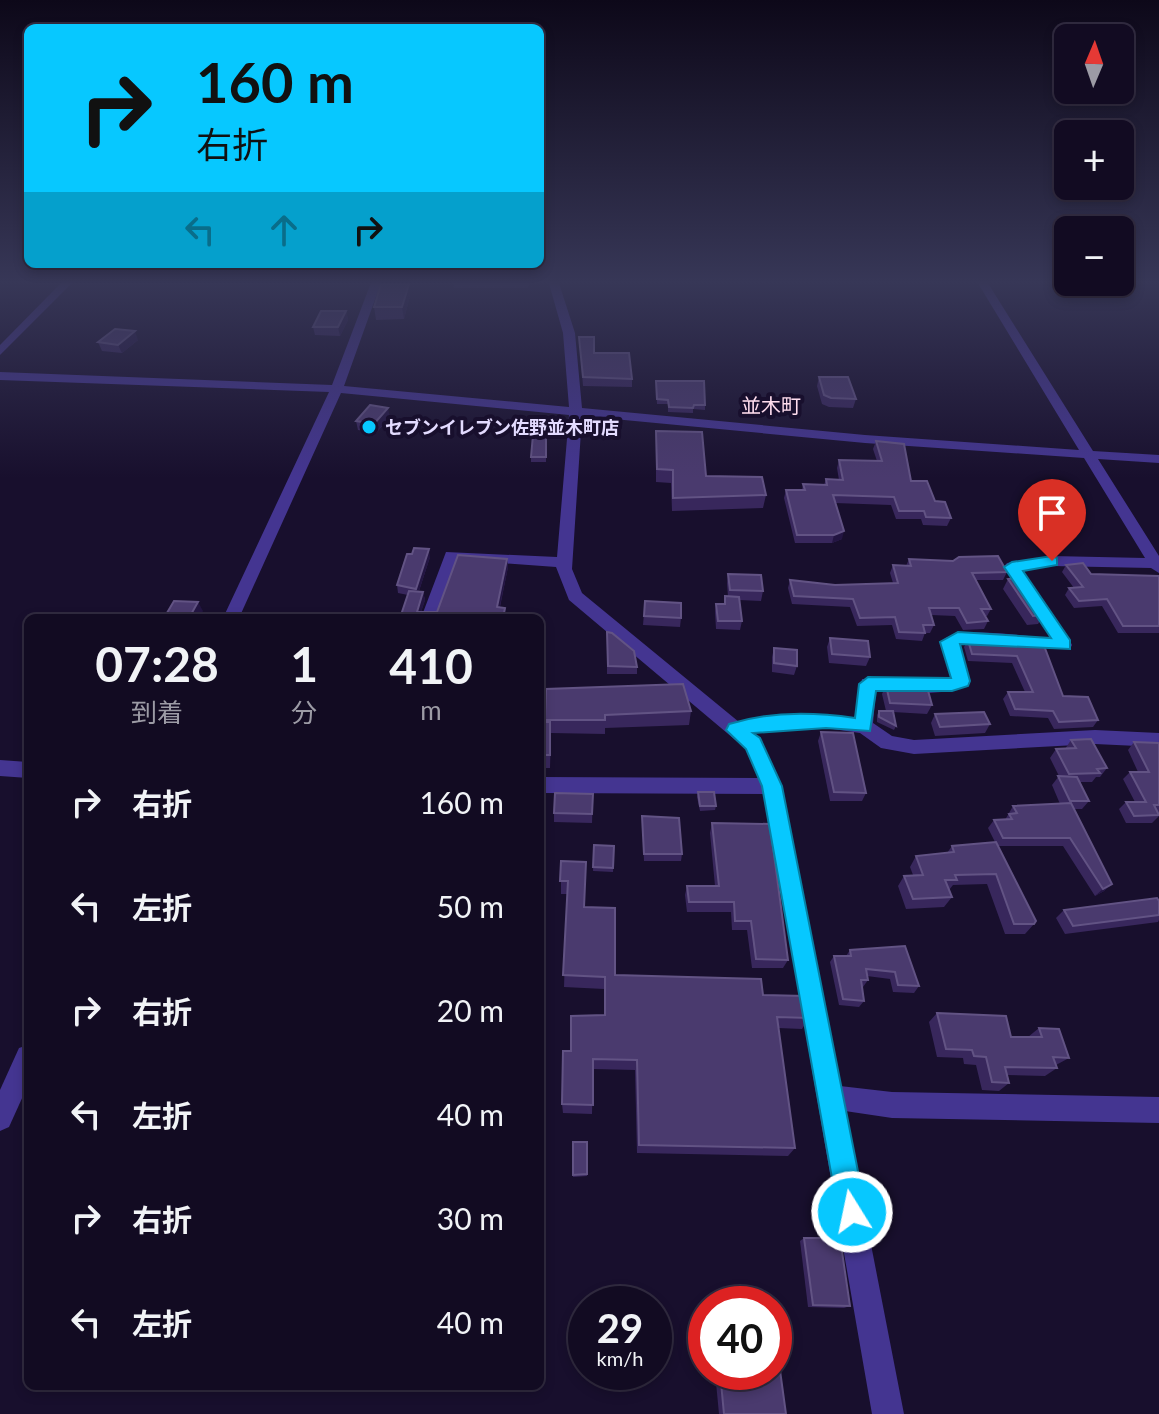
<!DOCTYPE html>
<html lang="ja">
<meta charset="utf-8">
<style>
:root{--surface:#120b22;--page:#1f192f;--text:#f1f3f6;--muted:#9c9ba5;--line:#312b40}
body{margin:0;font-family:Lato,"Noto Sans JP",sans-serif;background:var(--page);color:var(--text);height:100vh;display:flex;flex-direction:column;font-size:30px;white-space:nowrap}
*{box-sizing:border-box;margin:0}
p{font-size:26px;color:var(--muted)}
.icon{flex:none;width:44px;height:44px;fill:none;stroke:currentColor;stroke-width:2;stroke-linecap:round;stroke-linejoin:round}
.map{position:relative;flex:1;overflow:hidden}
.drawer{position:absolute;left:24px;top:614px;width:520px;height:776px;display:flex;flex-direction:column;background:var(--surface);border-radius:12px;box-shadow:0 4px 12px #0003,0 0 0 2px var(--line)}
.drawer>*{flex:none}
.banner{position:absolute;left:24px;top:24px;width:520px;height:244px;border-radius:12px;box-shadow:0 4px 12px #0003,0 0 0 2px var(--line);background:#07c8ff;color:#111;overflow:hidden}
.needle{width:52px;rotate:2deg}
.fabs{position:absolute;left:1054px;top:24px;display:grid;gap:16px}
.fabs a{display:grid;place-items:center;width:80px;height:80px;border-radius:12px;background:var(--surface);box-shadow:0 4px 12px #0003,0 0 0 2px var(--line);font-size:40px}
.speed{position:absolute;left:568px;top:1286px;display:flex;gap:16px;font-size:40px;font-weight:700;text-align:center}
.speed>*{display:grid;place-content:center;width:104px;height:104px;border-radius:50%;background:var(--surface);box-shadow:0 4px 12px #0003,0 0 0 2px var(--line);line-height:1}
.speed small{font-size:20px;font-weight:400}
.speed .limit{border:12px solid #d22;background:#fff;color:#111}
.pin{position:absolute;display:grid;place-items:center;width:68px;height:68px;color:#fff;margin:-82px -34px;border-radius:50% 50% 50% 0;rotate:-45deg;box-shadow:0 0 8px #0007}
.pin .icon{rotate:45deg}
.me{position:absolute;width:88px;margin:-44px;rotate:350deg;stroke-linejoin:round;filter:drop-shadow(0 0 6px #0008)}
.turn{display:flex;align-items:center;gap:28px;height:168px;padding:0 40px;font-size:36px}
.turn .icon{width:104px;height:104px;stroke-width:2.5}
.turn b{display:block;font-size:56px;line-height:68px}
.lanes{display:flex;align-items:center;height:76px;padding:0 40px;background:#0003;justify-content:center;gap:40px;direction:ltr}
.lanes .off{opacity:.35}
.eta{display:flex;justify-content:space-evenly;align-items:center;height:136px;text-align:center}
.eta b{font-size:48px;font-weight:700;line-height:56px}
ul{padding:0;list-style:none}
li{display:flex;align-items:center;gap:24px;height:104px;padding:0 40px}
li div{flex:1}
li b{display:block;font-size:30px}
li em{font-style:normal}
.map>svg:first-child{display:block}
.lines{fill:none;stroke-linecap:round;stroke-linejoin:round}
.minor{fill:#443591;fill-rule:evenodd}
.wall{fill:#38275c}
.shaded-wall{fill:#231542}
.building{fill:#4a3a6e;stroke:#625384;stroke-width:2}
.route{fill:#07c8ff;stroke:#0582a6;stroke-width:2}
.poi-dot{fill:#07c8ff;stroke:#180f2d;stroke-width:3}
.labels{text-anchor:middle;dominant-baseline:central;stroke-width:8;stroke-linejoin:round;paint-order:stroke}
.far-poi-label{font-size:18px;font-weight:bold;fill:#e3dbff;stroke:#180f2d;text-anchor:start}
.far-quarter-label{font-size:20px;fill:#fde;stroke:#180f2d}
</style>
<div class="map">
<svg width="1159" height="1414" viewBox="0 0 1159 1414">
<rect width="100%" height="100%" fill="#180f2d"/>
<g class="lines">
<g class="minor">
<polygon points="64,280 75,280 0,355 0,345"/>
<path d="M372,280H382L344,386L569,407L563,333L548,280H558L575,333L582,408L865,435L1079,450L976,280H986L1093,451L1159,455V463L1098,459L1159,556V573L1151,568L1052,566L1022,570L1070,641L1072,645L1070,649L960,644L970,681C957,699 898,691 876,691L873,723L892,736L914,740L1095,730L1159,733V747L1095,744L914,754L881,748L860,733L826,728L753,733L760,739L782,786L840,1086L892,1092L1159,1097V1123L892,1118L845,1111L904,1414H872L764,794L540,793V777L759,778L746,749L569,600L556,567L457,560L437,618H421L446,552L557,557L569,415L341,393L239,618H223L329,392L0,380V372L332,385ZM582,416L865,443L1084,458L1145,558L1052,556L1007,563L1004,567L1051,638C1026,637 955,624 941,642L951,678L862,679L856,718C817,713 778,713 739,722L582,593L572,569Z"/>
<polygon points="0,760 28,762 28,778 0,776"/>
<polygon points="28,1045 28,1085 9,1127 0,1131 0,1090 19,1048"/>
</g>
</g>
<g class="wall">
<polygon points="453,280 530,280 528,288 454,288"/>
<polygon points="410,296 404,319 376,320 374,307"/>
<polygon points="346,311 348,320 340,336 315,335 313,327"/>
<polygon points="579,337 594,353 632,379 632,387 583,386"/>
<polygon points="138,340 122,353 102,351 98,342"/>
<polygon points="819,377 856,399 853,408 829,407 822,404 817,386"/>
<polygon points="656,385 705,405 705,410 693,409 693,413 668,412 668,404 657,404"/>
<polygon points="390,417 376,433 358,430 356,421"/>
<polygon points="656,431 706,476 766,495 763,508 672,511 671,483 656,482"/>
<polygon points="546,435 546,462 531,462 531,457"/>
<polygon points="876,441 911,481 935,501 951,518 947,526 923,525 921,519 896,519 891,505 835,503 842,539 832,543 795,543 784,498 786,490 802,490 803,484 824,485 826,479 839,480 837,468 839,460 877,461 873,449"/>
<polygon points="430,557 419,591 423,592 425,600 421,612 437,612 507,559 508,567 500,607 505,608 505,618 400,618 408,595 398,593 397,585"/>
<polygon points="909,559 1007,572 1003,580 976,580 991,609 987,616 985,616 988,621 984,629 963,630 955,616 931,615 934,625 930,633 925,633 922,641 896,639 892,625 857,626 850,607 792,604 788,588 790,580 835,585 893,583 890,573 893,565 906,566"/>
<polygon points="1066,565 1091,574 1159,576 1159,633 1118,633 1102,606 1074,608 1065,595 1069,588 1074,588 1062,572"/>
<polygon points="728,574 763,591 761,601 739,600 742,621 740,630 716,629 715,612 716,604 724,604 725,596 728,597 727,583"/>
<polygon points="1008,579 1044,615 1038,624 1027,625 1003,589"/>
<polygon points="645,601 681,618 680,627 643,625"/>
<polygon points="607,632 637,667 637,674 607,674"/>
<polygon points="830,638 870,657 866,666 829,663 827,647"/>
<polygon points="968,640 1043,643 1063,696 1098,720 1093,727 1054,729 1048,718 1010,716 1003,699 1008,692 1025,692 1012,663 968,661 964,647"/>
<polygon points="774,648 797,666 794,675 772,672 772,657"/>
<polygon points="886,685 932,705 927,714 893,712 896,726 894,730 877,722 877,715 879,711 886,711 882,694"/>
<polygon points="546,689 691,711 689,725 605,728 605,734 551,733 550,768 540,768 540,722 545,722"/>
<polygon points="935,714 990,724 985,733 935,736 931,723"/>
<polygon points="821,732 866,793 862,801 830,801 818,741"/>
<polygon points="1071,740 1107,768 1100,777 1096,777 1092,782 1080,782 1089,801 1082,809 1074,809 1112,884 1104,891 1095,896 1063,846 998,846 1034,924 1025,934 1005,934 987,884 953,885 949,890 952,897 944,907 906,909 898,886 904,876 913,875 910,867 916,856 947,853 952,846 995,842 988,828 994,820 1005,820 1013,806 1060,804 1052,785 1059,776 1050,758 1056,749 1065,749"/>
<polygon points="1134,742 1159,743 1159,816 1152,823 1126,823 1119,809 1126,802 1135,802 1123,779 1130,772 1138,772 1128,750"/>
<polygon points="698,792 716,806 715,810 700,811 697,797"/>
<polygon points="593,794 592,823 554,822 554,813"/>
<polygon points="642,816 682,854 681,861 644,861"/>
<polygon points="712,823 788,960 783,968 752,968 747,930 732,930 731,912 687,912 685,895 687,886 715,886 710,833"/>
<polygon points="594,845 614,846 613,872 593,871"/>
<polygon points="561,861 585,907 615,975 763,995 809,1018 802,1029 778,1028 795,1148 788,1156 637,1153 635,1070 593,1069 592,1114 563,1113 562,1104 571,1051 604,1015 604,989 564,987 567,894 561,894"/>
<polygon points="1159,901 1159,920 1158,922 1065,934 1056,918 1064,910"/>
<polygon points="905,946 919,986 914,993 893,992 890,979 867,976 868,980 863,987 862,987 864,1001 859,1007 839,1005 830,962 834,956 846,956 850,950"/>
<polygon points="937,1013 1011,1037 1028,1037 1039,1028 1069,1058 1056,1065 1057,1068 1045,1076 1007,1075 1009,1083 999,1091 982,1090 976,1065 964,1064 963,1058 937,1057 929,1022"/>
<polygon points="573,1142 587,1142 587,1176 573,1177"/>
<polygon points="804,1238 850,1306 844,1308 808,1307 800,1241"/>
<polygon points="715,1372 774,1372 786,1414 719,1414"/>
</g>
<g class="shaded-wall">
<polygon points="409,284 410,296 404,319 402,307"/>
<polygon points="346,311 348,320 340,336 338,327"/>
<polygon points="135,331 138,340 122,353 118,345"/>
<polygon points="388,408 390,417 376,433 374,424"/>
<polygon points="844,531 842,539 832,543 834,535"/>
<polygon points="429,549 430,557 417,597 416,589"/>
<polygon points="507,559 508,567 498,615 497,607"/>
<polygon points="423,592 425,600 419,618 417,612"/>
<polygon points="198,602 203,611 199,618 189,618"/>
<polygon points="1112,884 1104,891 1095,896 1103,889"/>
</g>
<g class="building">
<polygon points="381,284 409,284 402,307 374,307"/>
<polygon points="321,311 346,311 338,327 313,327"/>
<polygon points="115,329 135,331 118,345 98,342"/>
<polygon points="579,337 594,337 594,353 629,353 632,379 583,377"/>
<polygon points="819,377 848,377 856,399 831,398 824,395"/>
<polygon points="656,381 704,381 705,405 694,405 693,408 669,407 668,400 657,399"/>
<polygon points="370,405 388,408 374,424 356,421"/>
<polygon points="656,431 702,432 706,476 762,477 766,495 673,498 673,470 657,469"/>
<polygon points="533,435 546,435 546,457 531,457"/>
<polygon points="876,441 904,444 911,481 927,481 935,501 945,502 951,518 926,517 924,511 899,511 894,497 833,495 844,531 834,535 797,535 786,490 805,490 803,484 827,485 826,479 843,480 839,460 882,461"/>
<polygon points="414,548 429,549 416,589 397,585 407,554 412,554"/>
<polygon points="458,555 507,559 497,607 505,608 503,618 400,618 409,591 423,592 417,612 437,612"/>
<polygon points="998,556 1007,572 972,573 991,609 981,609 988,621 967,623 959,608 929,608 934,625 923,625 925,633 899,632 895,617 860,618 853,599 794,596 790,580 835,585 898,583 893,565 911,566 909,559 953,561 959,557"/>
<polygon points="1083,563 1091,574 1159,576 1159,626 1123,626 1107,599 1079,601 1069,588 1083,587 1066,565"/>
<polygon points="728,574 761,575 763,591 730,590"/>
<polygon points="1019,578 1044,615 1033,616 1008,579"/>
<polygon points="725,596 739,597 742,621 718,621 716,604 725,604"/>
<polygon points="174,601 198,602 189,618 164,618"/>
<polygon points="645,601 681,603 681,618 644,616"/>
<polygon points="607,632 612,633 634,651 637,667 608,666"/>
<polygon points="830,638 868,641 870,657 832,654"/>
<polygon points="968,640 1043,643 1063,696 1088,697 1098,720 1059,722 1053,711 1015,709 1008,692 1033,692 1017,656 972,654"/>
<polygon points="774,648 797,650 797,666 774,663"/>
<polygon points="683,684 691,711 605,715 605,720 545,720 546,689"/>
<polygon points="886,685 927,687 932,705 890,703"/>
<polygon points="879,711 893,711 896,726 879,717"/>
<polygon points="984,712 990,724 940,727 935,714"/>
<rect x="540" y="722" width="10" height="33"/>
<polygon points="821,732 853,733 866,793 834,792"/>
<polygon points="1091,739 1107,768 1097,769 1100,773 1069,774 1056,749 1076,748 1071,740"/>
<polygon points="1134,742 1159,743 1159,805 1154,805 1159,815 1134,816 1126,802 1146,802 1130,772 1149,772"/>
<polygon points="1058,776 1077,777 1089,801 1070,801"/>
<polygon points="698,792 714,792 716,806 700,806"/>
<polygon points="555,793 593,794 592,814 554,813"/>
<polygon points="1071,803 1112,884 1103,889 1070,838 1003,838 994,820 1012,819 1009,814 1017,813 1013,806"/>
<polygon points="642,816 679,818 682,854 644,854"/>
<polygon points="712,823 770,824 788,960 756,959 751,921 735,921 734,902 689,902 687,886 719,886"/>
<polygon points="996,842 1036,921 1034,924 1014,924 996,874 955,875 957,880 945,880 952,897 913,899 904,876 923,875 916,856 954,852 952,846"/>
<polygon points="594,845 614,846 613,868 593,867"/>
<polygon points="561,861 586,862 584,907 615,908 615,975 761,979 763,995 805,996 809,1018 777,1017 795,1148 639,1145 637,1060 593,1059 593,1105 562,1104 563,1051 571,1051 571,1016 605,1015 605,977 563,975 568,881 560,881"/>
<polygon points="1157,898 1159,901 1159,915 1073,926 1064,910"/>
<polygon points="905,946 919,986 898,985 895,972 866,969 868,980 861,980 864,1001 843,999 834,956 851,956 850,950"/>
<polygon points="937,1013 1006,1016 1011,1037 1042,1037 1039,1028 1059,1029 1069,1058 1053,1057 1057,1068 1005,1067 1009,1083 992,1082 986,1057 974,1056 972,1050 946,1049"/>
<polygon points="573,1142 587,1142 587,1174 573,1175"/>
<polygon points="804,1238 840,1238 850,1306 813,1305"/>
<polygon points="774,1363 779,1363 786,1414 724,1414 720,1372 774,1372"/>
</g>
<linearGradient id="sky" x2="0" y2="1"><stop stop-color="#0d0819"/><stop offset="0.59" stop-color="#373757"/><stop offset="1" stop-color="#373757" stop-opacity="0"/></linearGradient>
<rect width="1159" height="478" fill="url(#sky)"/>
<path class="route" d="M1052,556L1057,558V565L1023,571L1070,640V649L960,644L970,681L968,686L952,691H876L870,731L826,728L753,733L760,738L782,786L866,1212L862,1222L852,1226L842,1222L838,1212L762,786L746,749L726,730L729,724C770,711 814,712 855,718L859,684L868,677L951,678L940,642L958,632L1051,638L1004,567L1012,562Z"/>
<circle class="poi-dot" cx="369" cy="427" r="8"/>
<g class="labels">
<g class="far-poi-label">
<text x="385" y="427">セブンイレブン佐野並木町店</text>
</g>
<g class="far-quarter-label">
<text x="771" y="405">並木町</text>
</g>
</g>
</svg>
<div class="fabs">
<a><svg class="needle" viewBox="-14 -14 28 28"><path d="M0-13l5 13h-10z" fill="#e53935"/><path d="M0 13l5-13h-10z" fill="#9c9ba5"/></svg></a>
<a>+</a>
<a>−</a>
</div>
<div class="speed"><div>29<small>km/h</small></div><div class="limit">40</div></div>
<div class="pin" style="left:1052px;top:561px;background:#d93025"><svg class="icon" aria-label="arrive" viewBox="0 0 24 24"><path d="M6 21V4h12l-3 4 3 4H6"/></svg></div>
<svg class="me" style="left:852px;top:1212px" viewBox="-20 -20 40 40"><circle r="17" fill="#07c8ff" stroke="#fff" stroke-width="3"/><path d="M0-11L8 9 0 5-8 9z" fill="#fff"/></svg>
<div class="banner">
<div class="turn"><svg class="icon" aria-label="right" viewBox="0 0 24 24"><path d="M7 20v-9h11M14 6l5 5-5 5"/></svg><div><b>160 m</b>右折</div></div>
<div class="lanes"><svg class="icon off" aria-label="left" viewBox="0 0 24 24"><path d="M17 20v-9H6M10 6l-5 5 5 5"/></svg><svg class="icon off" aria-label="ahead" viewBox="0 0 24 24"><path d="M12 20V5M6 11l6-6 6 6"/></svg><svg class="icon" aria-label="right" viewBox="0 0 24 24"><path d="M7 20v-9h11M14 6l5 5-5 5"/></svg></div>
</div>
<section class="drawer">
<div class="eta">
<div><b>07:28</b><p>到着</p></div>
<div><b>1</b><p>分</p></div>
<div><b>410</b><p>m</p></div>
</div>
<ul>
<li><svg class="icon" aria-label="right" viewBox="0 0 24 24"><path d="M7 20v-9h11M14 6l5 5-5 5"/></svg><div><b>右折</b></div><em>160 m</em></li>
<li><svg class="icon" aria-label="left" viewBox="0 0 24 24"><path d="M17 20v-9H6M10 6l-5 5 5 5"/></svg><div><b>左折</b></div><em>50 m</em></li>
<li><svg class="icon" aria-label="right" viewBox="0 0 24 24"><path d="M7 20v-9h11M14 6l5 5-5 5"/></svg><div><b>右折</b></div><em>20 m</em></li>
<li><svg class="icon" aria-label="left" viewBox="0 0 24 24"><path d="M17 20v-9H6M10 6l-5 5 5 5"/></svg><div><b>左折</b></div><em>40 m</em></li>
<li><svg class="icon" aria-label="right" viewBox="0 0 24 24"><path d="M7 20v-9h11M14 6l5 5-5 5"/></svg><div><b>右折</b></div><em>30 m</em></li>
<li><svg class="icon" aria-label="left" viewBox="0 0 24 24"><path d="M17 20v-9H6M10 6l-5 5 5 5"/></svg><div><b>左折</b></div><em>40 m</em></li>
</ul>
</section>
</div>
